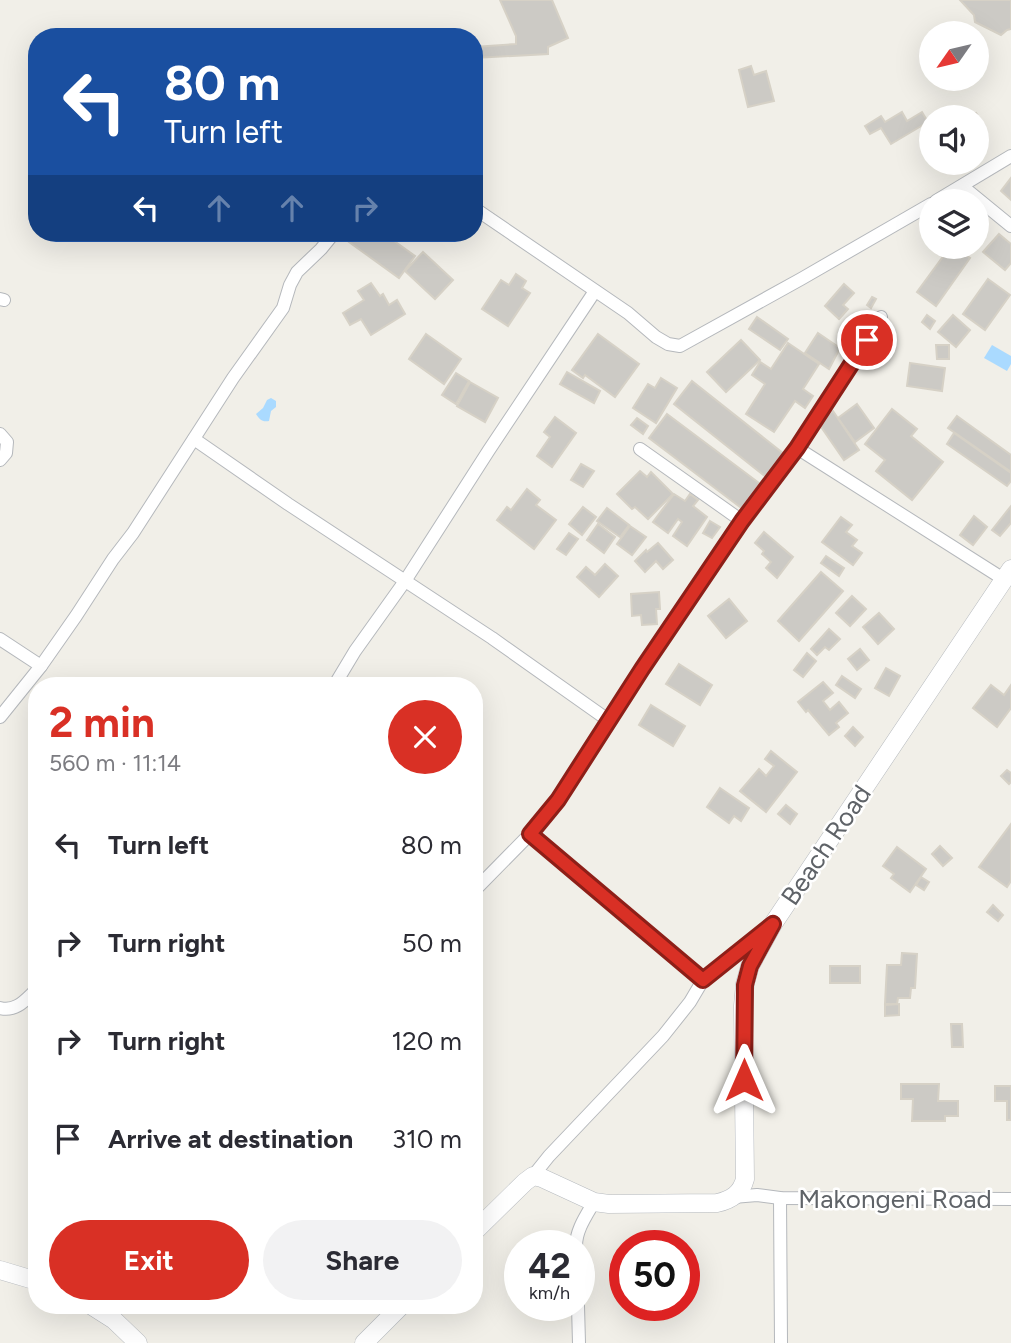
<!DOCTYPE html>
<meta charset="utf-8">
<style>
:root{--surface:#fff;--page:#f2f2f3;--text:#2b2b33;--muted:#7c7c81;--accent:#d93025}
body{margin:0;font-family:Figtree,sans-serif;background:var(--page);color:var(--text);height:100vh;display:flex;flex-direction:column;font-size:26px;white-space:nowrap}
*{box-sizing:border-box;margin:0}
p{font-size:23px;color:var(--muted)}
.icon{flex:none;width:38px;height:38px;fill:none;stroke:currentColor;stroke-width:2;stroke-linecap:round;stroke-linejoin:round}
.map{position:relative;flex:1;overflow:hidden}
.panel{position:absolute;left:28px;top:677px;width:455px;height:637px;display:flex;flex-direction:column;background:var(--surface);border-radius:28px;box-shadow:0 7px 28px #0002}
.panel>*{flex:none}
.hud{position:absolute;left:28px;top:28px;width:455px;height:214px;border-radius:28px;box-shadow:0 7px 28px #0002;background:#1a4fa0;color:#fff;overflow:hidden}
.needle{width:46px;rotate:236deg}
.controls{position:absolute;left:919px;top:21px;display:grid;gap:14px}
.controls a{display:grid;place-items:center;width:70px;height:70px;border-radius:50%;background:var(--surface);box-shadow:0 7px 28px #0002;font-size:35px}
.speed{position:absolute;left:504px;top:1230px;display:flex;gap:14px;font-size:35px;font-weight:700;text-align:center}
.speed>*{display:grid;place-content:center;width:91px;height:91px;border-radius:50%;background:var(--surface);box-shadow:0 7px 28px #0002;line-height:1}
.speed small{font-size:18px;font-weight:400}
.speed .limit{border:10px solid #d22;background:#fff;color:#111}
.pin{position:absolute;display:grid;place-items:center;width:60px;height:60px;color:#fff;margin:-30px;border:4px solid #fff;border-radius:50%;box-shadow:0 2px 7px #0007}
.me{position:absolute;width:77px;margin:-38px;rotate:0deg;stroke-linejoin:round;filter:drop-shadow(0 0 5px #0008)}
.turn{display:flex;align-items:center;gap:24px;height:147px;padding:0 21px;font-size:32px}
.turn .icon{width:91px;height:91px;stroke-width:2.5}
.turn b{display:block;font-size:49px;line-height:60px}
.lanes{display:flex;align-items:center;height:66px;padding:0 21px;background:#0003;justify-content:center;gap:35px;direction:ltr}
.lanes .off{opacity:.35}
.round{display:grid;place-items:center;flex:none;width:74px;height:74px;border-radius:37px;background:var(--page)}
.headline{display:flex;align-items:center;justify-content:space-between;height:119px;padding:0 21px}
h1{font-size:42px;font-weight:700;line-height:52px;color:var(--accent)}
.action{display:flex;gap:14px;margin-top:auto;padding:14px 21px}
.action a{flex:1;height:80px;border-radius:42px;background:var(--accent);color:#fff;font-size:28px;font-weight:700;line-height:80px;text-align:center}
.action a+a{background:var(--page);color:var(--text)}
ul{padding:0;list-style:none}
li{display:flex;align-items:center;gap:21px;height:98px;padding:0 21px}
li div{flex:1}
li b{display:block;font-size:26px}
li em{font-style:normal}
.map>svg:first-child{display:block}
.water{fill:#aadaff}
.building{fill:#cccac5;stroke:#d6d1c6;stroke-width:2}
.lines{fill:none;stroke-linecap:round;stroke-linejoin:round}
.street-casing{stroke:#b5b8bc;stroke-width:14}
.secondary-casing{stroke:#b6babf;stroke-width:19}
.street{stroke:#fff;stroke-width:12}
.secondary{stroke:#fff;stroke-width:18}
.route-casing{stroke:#8d1f18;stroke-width:18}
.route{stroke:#d93025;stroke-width:12}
.labels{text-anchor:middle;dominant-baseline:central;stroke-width:5;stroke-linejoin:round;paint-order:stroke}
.street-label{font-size:26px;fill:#5f6368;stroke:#fff}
</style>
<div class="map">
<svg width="1011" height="1343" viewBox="0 0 1011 1343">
<rect width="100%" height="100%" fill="#f1efe8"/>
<g class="water">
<polygon points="992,345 1011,356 1011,364 1007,371 984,358"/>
<path d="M271,398L276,401V407L271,411L269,421C262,422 260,420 256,414L263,408L267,400Z"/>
</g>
<g class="building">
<polygon points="500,0 552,0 568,38 548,47 548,54 474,58 474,47 516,44 516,36"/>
<polygon points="960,0 1011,0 1011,29 1007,30 1001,35 975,22 974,15"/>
<polygon points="751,66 754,75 766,71 774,101 748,107 739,70"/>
<polygon points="902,112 907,121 922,112 928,122 891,144 881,128 870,134 865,126 881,116 885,122"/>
<polygon points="976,113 985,126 976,131 976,117 969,117"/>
<polygon points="1011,178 1011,200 1001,191"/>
<polygon points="356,233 383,233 415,256 399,278 349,242"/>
<polygon points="999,234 1011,244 1011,263 1005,270 983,252"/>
<polygon points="950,247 955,247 970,258 936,306 917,292"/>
<polygon points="423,252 453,280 435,299 405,271"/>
<polygon points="516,274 526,281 522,288 530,293 508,326 482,309 501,280 509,285"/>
<polygon points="988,279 1010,295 985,330 963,314"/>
<polygon points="371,283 380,296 383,294 389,305 397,300 405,314 371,335 361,319 350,325 343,313 364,300 358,291"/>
<polygon points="844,284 854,293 843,305 848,309 839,319 825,306"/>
<polygon points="872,297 876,299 871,308 867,305"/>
<polygon points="927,315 935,321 930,329 922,322"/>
<polygon points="953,315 970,330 956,347 938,332"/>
<polygon points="757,317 788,339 780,350 749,329"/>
<polygon points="818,333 840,348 829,369 805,353"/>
<polygon points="426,334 461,359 444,384 409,359"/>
<polygon points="598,334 639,364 615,397 585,375 583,378 572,370"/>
<polygon points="741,340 760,360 726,392 707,372"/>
<polygon points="788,343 819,364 803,389 813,396 805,408 795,401 774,432 746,414 765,384 752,375 760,362 771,369"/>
<polygon points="936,345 949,345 949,359 937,359"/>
<polygon points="910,363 945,368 942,391 907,386"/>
<polygon points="567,372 600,391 594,403 560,384"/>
<polygon points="456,373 469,381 456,404 442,395"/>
<polygon points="661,378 677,388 656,423 633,408 648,384 655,388"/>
<polygon points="692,381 784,454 766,477 674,404"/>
<polygon points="470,382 498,398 485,422 457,406"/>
<polygon points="857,404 874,428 855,442 838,418"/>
<polygon points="892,409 917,429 911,436 943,462 912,500 876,471 885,460 865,444"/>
<polygon points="833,411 859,450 844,460 817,421"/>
<polygon points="667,414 763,486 744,510 649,438"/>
<polygon points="957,416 1011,455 1011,472 948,428"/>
<polygon points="555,417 576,433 552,467 537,456 550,437 544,432"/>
<polygon points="637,418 648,426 643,434 631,425"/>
<polygon points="954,433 1011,473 1011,481 1007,486 947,444"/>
<polygon points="581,464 594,471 583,487 571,480"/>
<polygon points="640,471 647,477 651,472 673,494 648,519 635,507 632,509 617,494"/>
<polygon points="527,489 540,500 536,505 556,520 534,549 497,520 507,507 511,510"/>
<polygon points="674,494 685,501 690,494 698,500 693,506 707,517 687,546 673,536 682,522 678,519 668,533 653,522"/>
<polygon points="1011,506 1011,523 1000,536 992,530"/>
<polygon points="583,507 596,517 582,535 569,524"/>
<polygon points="607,508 629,525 620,537 597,521"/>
<polygon points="974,516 987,527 973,545 960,535"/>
<polygon points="841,517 852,525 846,532 857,540 852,546 862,553 853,565 822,542"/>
<polygon points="710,521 720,527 712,538 703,533"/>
<polygon points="598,524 615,537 604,553 587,540"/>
<polygon points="630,526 646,537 632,555 617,544"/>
<polygon points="764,532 793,557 777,578 766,568 771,562 762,554 764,551 755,543"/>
<polygon points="569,533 578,539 566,555 557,549"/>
<polygon points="658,543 673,560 663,569 656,561 645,572 635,561 646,550 647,552"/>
<polygon points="826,556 844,568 839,576 821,563"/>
<polygon points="605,564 618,576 599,597 577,577 586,567 595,575"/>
<polygon points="821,572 843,591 799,641 778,621"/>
<polygon points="659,592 660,609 656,609 657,624 642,625 641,615 632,616 631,594"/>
<polygon points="852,596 866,609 850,626 836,613"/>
<polygon points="729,599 747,621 726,638 708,616"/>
<polygon points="879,613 894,629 878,644 863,627"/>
<polygon points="829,629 840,639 829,650 825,647 817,655 811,649"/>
<polygon points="860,649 869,660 857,670 848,659"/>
<polygon points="807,653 816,661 803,677 794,670"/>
<polygon points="679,664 712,685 700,705 666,684"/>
<polygon points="886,668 900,676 889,696 875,688"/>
<polygon points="842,676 861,689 855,698 836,685"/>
<polygon points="823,682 833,693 823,701 830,710 839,702 848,713 836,723 839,727 829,735 808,710 806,712 798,702"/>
<polygon points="991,685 1004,695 1011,685 1011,708 997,727 973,708"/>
<polygon points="651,705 685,726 673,746 639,725"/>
<polygon points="853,727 863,737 855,746 845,736"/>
<polygon points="771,751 797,772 766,812 740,791 759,769 766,776 774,766 765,759"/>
<polygon points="1007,770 1011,773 1011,782 1009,784 1001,776"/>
<polygon points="720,788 749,808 741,821 734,816 729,823 707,807"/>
<polygon points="786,805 797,814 790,824 778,814"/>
<polygon points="1011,824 1011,881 1007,887 979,867"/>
<polygon points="940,846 952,858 943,866 932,854"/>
<polygon points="897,847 926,869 910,892 891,878 894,874 883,866"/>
<polygon points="921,877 929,882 924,890 916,885"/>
<polygon points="993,905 1003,915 998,921 987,912"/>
<polygon points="902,953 917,954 915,988 911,988 910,998 898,998 897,1004 885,1004 887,965 901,965"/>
<rect x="830" y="966" width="30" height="17"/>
<polygon points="899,1004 899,1015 885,1016 885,1005"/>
<polygon points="951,1024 962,1024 963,1047 952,1047"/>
<polygon points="901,1084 939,1084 938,1101 958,1101 958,1116 945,1116 945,1121 912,1121 913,1099 901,1099"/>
<polygon points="995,1086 1011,1086 1011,1120 1007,1120 1007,1101 995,1101"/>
</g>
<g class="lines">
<defs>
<g id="street">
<polyline points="962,186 1011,226"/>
<polyline points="936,201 1011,156"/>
<polyline points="474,208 628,313 656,337 668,344 680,346 801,279 931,204"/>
<polyline points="0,299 4,300"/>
<polyline points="0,434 7,442 6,453 0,460"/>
<polyline points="194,439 288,504 492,638 608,720"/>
<polyline points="797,448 1005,580"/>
<polyline points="640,449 742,521"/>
<polyline points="0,639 41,666"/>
<polyline points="334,686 355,651 405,581 489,450 595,291"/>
<polyline points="0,717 41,666 76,616 113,559 133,533 233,378 283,308 290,285 297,272 321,249 334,233"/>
<polyline points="530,834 703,980"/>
<polyline points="474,891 530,834 558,800 642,669 742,521 797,448 881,317"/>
<path d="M0,1008C17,1012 26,999 37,989"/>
<polyline points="533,1176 549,1156 663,1036 690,1002 703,980 770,926"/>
<polyline points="733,1197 757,1195 780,1198 1011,1199"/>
<polyline points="780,1198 781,1343"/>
<path d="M576,1246C576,1230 586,1216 594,1202"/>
<polyline points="578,1306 579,1343"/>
</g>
<g id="secondary">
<path d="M474,1232L525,1182L533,1176L542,1178L594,1202L609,1204L717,1203C731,1200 741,1194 745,1179L743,1006L745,984L750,966L773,924L1011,569"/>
<polyline points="0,1270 37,1281"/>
<polyline points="92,1306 114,1320 138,1343"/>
<polyline points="364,1343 401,1306"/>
</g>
</defs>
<use href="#street" class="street-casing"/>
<use href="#secondary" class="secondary-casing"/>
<use href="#street" class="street"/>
<use href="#secondary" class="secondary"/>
</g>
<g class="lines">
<defs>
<polyline id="route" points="744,1080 745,985 750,966 773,924 703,980 530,834 558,800 642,669 742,521 797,448 867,340"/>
</defs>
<use href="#route" class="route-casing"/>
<use href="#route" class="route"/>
</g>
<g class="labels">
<g class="street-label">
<text transform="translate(826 845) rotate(-56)">Beach Road</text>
<text x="895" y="1199">Makongeni Road</text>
</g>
</g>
</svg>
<div class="controls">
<a><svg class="needle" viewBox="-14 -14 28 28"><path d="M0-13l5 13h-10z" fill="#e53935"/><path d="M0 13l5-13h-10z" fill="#7c7c81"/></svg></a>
<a><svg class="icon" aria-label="sound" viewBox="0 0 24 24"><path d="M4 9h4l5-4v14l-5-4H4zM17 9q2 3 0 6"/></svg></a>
<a><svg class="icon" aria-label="layers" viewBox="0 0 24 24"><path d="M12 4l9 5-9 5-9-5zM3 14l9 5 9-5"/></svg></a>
</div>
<div class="speed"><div>42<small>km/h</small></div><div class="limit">50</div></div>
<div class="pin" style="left:867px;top:340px;background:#d93025"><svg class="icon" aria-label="arrive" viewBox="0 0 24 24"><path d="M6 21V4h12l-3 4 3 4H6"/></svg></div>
<svg class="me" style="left:744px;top:1080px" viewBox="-20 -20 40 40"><path d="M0-17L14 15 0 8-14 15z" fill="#d93025" stroke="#fff" stroke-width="4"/></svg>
<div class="hud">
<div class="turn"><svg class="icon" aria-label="left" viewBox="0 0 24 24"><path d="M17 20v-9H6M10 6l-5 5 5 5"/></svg><div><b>80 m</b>Turn left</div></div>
<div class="lanes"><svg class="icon" aria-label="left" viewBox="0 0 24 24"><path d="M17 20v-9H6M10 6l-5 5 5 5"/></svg><svg class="icon off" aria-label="ahead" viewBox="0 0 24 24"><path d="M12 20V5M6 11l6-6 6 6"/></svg><svg class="icon off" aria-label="ahead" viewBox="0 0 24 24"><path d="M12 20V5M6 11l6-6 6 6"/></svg><svg class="icon off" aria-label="right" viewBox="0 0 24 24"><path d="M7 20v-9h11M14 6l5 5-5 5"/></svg></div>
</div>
<section class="panel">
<div class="headline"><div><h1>2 min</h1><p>560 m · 11:14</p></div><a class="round" style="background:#d93025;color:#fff"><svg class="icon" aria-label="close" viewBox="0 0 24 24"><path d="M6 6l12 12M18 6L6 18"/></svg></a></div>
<ul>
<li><svg class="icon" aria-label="left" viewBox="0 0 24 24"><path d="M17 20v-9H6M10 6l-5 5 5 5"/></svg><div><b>Turn left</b></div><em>80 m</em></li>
<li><svg class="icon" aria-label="right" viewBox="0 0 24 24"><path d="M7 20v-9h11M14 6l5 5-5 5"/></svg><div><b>Turn right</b></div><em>50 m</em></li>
<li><svg class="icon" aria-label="right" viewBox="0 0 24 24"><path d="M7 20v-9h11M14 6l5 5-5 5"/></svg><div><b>Turn right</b></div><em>120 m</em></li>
<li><svg class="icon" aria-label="arrive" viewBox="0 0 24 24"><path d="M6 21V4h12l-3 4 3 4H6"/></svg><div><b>Arrive at destination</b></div><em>310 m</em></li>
</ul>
<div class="action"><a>Exit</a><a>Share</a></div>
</section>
</div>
